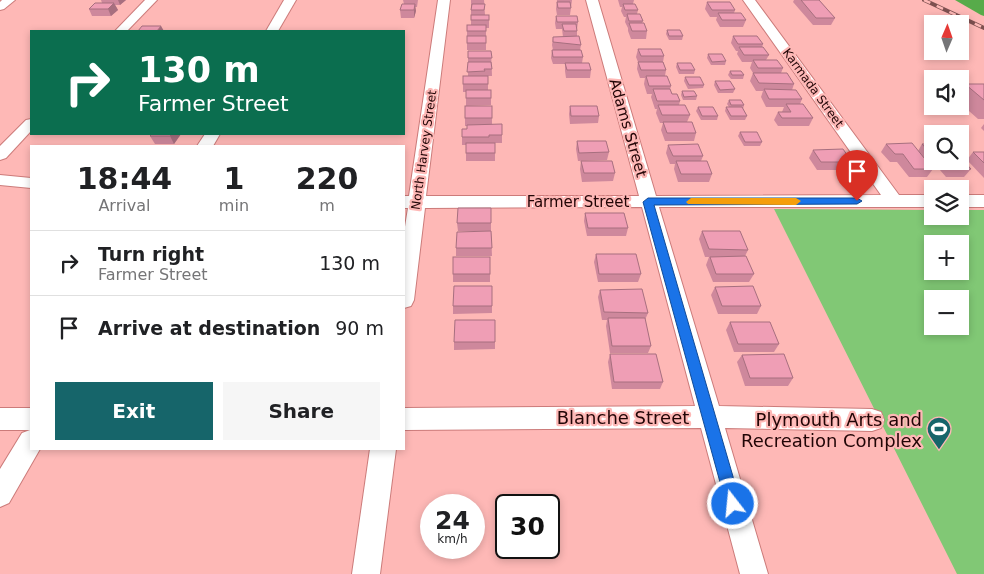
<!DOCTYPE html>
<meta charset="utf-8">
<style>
:root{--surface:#fff;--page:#f6f6f6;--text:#202124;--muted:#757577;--line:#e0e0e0;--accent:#16656a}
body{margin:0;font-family:"DejaVu Sans",sans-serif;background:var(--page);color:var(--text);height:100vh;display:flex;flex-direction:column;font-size:19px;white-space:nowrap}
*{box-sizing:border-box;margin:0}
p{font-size:16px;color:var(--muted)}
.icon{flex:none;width:28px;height:28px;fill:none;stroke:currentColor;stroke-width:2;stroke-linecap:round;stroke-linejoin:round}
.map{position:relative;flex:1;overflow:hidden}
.details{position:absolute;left:30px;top:145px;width:375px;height:305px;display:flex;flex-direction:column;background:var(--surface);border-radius:0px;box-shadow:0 2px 8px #0003}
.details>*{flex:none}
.guide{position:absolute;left:30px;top:30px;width:375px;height:105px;border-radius:0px;box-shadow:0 2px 8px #0003;background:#0b6e4f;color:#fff;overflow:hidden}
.needle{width:32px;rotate:2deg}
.fabs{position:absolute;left:924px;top:15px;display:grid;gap:10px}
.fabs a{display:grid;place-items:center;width:45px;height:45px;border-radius:0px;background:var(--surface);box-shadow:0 2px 8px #0003;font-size:25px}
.speed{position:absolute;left:420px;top:494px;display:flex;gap:10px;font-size:25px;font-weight:700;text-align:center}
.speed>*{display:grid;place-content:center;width:65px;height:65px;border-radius:50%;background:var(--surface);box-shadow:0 2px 8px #0003;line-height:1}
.speed small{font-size:12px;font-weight:400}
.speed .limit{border:2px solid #111;border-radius:8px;background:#fff;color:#111}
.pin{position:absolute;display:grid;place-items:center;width:42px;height:42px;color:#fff;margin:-51px -21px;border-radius:50% 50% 50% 0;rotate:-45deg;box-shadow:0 0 5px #0007}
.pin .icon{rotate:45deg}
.me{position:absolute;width:55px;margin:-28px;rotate:344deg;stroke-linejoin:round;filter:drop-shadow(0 0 4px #0008)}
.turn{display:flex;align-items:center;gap:18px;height:105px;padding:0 25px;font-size:22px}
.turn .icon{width:65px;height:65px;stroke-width:2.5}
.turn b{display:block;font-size:35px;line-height:42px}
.eta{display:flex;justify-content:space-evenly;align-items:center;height:85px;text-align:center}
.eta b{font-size:30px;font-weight:600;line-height:35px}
.button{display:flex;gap:10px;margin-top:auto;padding:10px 25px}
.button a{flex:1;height:58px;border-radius:0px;background:var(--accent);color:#fff;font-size:20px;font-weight:600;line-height:58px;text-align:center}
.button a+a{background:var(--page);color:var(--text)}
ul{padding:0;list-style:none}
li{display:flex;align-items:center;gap:15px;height:65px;padding:0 25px;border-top:1px solid var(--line)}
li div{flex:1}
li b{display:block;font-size:19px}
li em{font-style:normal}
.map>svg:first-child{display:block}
.green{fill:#81c875;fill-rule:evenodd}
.forest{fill:#57ab4a}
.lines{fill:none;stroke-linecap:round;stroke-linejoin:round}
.minor-casing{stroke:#cc7b7a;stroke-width:2}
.minor{fill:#fff;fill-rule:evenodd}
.rail-casing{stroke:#7e5050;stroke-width:4}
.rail{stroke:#feb8b6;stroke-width:2.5;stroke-dasharray:7;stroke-linecap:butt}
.wall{fill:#ce889c}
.shaded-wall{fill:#a76f7f}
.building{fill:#ef9eb5;stroke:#a76f7f}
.route{fill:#1a73e8;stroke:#114b97}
.slow{fill:#f59e0b}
.labels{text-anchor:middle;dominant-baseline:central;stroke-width:4.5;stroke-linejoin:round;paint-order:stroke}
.far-street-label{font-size:12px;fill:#210506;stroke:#feb8b6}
.street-label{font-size:15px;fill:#210506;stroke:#feb8b6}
.near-street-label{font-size:18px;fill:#210506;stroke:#feb8b6}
.near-poi-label{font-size:18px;fill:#210506;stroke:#feb8b6;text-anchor:end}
</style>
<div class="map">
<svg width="984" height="574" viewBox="0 0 984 574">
<rect width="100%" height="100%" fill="#feb8b6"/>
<path class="green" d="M774,209L932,210V216H960V210H984V574H957ZM932,244H960V271H932ZM932,299H960V326H932Z"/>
<polygon class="forest" points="955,0 984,0 984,16 981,15"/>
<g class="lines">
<defs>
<g id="minor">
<polygon points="2,0 15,0 4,9 0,10 0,2"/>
<polygon points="145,0 157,0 127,31 115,31"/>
<polygon points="284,0 296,0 278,31 266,31"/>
<polygon points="438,0 450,0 426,196 639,196 586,0 598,0 656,196 881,195 743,0 755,0 899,195 932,195 932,207 659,207 719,406 872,409 881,412 884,420 881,428 872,431 725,428 768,574 740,574 701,428 404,430 404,408 695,406 642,207 425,208 414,300 411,306 404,308 404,233 408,208 404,208 404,196 409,196"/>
<polygon points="31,119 31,131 6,158 0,160 0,146 26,120"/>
<polygon points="205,134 220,134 213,146 197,146"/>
<polygon points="0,175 31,178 31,188 0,185"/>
<rect x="960" y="195" width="24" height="12"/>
<polygon points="0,408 31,408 31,449 40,449 9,503 0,507 0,469 22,433 30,430 0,430"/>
<polygon points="370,449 396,449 380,574 352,574"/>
</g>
</defs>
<use href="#minor" class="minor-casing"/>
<use href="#minor" class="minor"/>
<defs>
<polyline id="rail" points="924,0 984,28"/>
</defs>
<use href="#rail" class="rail-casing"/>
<use href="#rail" class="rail"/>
</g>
<g class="wall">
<polygon points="101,0 126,0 120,5 115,5 118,10 111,16 92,16 89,9 102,3"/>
<polygon points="403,0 418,0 417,7 415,7 416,11 414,18 401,18 400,10 404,4"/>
<polygon points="471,0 484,0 485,15 489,15 489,28 486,28 486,50 467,50 467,31 471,25"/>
<polygon points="557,0 572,0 570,15 557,15 556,9"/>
<polygon points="618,0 634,0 633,4 638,10 637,14 643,21 642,23 647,31 646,39 631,39 628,31 628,28 625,22 626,17 624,17 621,11 622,7 620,7"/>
<polygon points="794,0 819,0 835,18 831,25 813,25 793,2"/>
<polygon points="707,2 735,10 734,13 746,20 743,27 720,27 716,20 717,17 710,17 705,9"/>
<polygon points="556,16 578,22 577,29 577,36 581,45 580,50 583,57 582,63 591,70 590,78 566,78 565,71 565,64 553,64 551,58 552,50 558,50 553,50 552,45 553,37 563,37 562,29 556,29 555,23"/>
<polygon points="667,30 683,36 682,40 669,40 666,34"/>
<polygon points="733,36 763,44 762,47 769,55 766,60 783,68 781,73 794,84 792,90 802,99 800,104 813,118 809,126 778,126 774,120 778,112 782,112 784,107 766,107 761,97 763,91 756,91 750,81 753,73 750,68 752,62 742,62 737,54 738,51 736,51 731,43"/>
<polygon points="638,49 664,56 663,62 666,70 665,76 671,86 670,90 672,94 680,101 679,105 690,115 687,122 696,133 694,141 665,141 661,130 663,123 660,123 656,113 657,109 655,109 651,97 652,94 647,94 644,84 645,78 640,78 637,69 638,62 636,57"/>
<polygon points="468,51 491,51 492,76 488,76 488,90 491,90 491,105 466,106 466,92 463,92 463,84 468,76"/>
<polygon points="708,54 726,61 725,65 711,65 707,58"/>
<polygon points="677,63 695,70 694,74 679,74 676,67"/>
<polygon points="730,71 744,75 743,79 731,79 728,75"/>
<polygon points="685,77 704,85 703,88 688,89 684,81"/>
<polygon points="715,81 735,89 733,93 718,93 714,85"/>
<polygon points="965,84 984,84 984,119 978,119 960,103 960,92"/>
<polygon points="682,91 697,96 696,100 683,100 681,95"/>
<polygon points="729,100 744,105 743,109 747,116 745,120 730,120 725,111 726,107 729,107 727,104"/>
<polygon points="492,106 492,124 502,135 502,143 489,143 495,143 495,161 466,161 466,145 462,145 462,137 467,129 467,126 465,126 465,118"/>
<polygon points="570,106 599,116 598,123 570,124 569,114"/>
<polygon points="698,107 718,116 717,120 701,120 696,111"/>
<polygon points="984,124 984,131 981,128"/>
<polygon points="740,132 762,142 760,146 744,146 738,136"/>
<polygon points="181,134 174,144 155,144 150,136"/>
<polygon points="577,141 609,152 607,160 578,161 576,149"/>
<polygon points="886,144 918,151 922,144 932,144 932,161 960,161 971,169 964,177 946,177 934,163 928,163 933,169 927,177 909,177 897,162 890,162 881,152"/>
<polygon points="668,145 703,156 701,161 712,174 709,182 678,182 674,169 675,164 670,164 666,153"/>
<polygon points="813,150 852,162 847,170 817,170 809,158"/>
<polygon points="973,152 984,152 984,178 967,160"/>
<polygon points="581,161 615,173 613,181 582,182 580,169"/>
<polygon points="491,208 491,231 458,231 457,223"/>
<polygon points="585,213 628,228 626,236 587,236 584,221"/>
<polygon points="491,231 492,256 456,256 456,248"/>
<polygon points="702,231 748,250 745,256 754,274 749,282 713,282 706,265 709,257 705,257 699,239"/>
<polygon points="596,254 641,274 638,282 598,282 594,262"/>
<polygon points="490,257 490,282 453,282 453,274"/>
<polygon points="492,286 492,313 453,314 453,306"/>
<polygon points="715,287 761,306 757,314 718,314 711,295"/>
<polygon points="600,290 648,313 645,320 651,346 648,353 610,353 606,326 607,320 602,320 598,297"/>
<polygon points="495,320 495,349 454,350 454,342"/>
<polygon points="730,322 779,344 774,352 734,352 726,330"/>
<polygon points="610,354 663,382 660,389 612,389 608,362"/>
<polygon points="742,355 793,378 788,386 745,386 737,362"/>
</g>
<g class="shaded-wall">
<polygon points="118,0 126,0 120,5"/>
<polygon points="114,3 118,10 111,16 108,9"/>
<polygon points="415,4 416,11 414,18 414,10"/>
<polygon points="161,26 164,31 157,31"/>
<polygon points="172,134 181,134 174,144 170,136"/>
</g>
<g class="building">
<polygon points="801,0 819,0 835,18 816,18"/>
<polygon points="557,2 570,2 571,8 558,8"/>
<polygon points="707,2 730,2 735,10 712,10"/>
<polygon points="95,3 114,3 108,9 89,9"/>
<polygon points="402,4 415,4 414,10 400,10"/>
<polygon points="472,4 485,4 484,10 471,10"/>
<polygon points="623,4 635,4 638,10 625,10"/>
<polygon points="718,13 741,13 746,20 722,20"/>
<polygon points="627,14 640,14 643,21 629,21"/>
<rect x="471" y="15" width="18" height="5"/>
<polygon points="556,16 577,16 578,22 557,22"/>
<polygon points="629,23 644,23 647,31 632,31"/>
<polygon points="562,24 576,24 577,31 564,31"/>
<rect x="467" y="25" width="19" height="6"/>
<polygon points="142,26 161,26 157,31 138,31"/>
<polygon points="667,30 680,30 683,36 669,36"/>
<rect x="467" y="36" width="19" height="7"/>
<polygon points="579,36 581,45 553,42 553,37"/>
<polygon points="733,36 757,36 763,44 738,44"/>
<polygon points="739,47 763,47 769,55 744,55"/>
<polygon points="638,49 661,49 664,56 641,56"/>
<polygon points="552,50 581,50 583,57 553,57"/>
<polygon points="468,51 491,51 492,58 468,58"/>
<polygon points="708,54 722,54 726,61 712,62"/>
<polygon points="753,60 777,60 783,68 758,68"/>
<polygon points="468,62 491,62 492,69 484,69 485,71 467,72"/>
<polygon points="638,62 663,62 666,70 641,70"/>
<polygon points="565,63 589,63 591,70 567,70"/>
<polygon points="677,63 691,63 695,70 680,70"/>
<polygon points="730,71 741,71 744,75 732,75"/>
<polygon points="753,73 787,73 794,84 759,83"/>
<rect x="463" y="76" width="25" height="8"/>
<polygon points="646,76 667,76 671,86 649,86"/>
<polygon points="685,77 700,77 704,85 689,85"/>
<polygon points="715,81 730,81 735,89 720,90"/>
<polygon points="965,84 984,84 984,100"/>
<polygon points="653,89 670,89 672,94 677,94 680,101 657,101"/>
<polygon points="764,89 796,90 802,99 769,99"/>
<rect x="466" y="90" width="25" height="8"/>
<polygon points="682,91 694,91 697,96 684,97"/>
<polygon points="729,100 741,100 744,105 731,105"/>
<polygon points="786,104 803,104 813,118 782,118 778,112 791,112"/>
<polygon points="658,105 685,105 690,115 662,115"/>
<rect x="465" y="106" width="27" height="12"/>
<polygon points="570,106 597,106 599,116 571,116"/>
<polygon points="698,107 713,107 718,116 702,116"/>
<polygon points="726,107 742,107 747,116 731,116"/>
<polygon points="663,122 692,122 696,133 667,133"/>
<polygon points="502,124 502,135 489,135 489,137 462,137 462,129 467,129 467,125"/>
<polygon points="740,132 757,132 762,142 745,142"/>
<polygon points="152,134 172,134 170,136 150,136"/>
<polygon points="577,141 606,141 609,152 579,153"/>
<rect x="466" y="143" width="29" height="10"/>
<polygon points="912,143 933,169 914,169 903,154 895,154 886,144"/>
<polygon points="698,144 703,156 673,156 668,145"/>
<polygon points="922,144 932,144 932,155"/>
<polygon points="843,149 852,162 821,162 813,150"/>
<polygon points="973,152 984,152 984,163"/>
<polygon points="960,157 971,169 952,169 945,161 960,161"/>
<polygon points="581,161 612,161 615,173 584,173"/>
<polygon points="676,161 707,161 712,174 681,174"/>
<polygon points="458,208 491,208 491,223 457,223"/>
<polygon points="585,213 624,213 628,228 588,228"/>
<polygon points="491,231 492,248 456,248 457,232"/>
<polygon points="702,231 740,231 748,250 709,249"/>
<polygon points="596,254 636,254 641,274 599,274"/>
<polygon points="746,256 754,274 716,274 710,257"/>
<rect x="453" y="257" width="37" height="17"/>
<polygon points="454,286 492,286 492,306 453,306"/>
<polygon points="753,286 761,306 722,306 715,287"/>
<polygon points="642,289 648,313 604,312 600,290"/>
<polygon points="608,318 645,318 651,346 612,346"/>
<polygon points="455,320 495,320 495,342 454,342"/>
<polygon points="730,322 770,322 779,344 738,344"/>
<polygon points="610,354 656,354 663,382 614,382"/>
<polygon points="784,354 793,378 750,378 742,355"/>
</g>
<polygon class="route" points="648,198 857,198 862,201 857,204 654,205 741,504 739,510 733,512 728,510 726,504 643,202"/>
<polygon class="slow" points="691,198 796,198 801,201 796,205 688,204 686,202"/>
<defs>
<symbol id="stadium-pin" viewBox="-11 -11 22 30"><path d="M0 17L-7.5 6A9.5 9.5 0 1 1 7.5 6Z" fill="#16656a" stroke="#feb8b6"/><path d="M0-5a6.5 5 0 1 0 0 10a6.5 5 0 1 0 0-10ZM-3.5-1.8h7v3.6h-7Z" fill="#fff"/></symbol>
</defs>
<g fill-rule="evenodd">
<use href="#stadium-pin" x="925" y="415" width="28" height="38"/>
</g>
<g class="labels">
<g class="far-street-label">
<text transform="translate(813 88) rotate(54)">Karmada Street</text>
<text transform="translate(424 150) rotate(-82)">North Harvey Street</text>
</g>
<g class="street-label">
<text transform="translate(628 128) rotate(74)">Adams Street</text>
<text x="578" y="202">Farmer Street</text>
</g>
<g class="near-street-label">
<text x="623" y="417">Blanche Street</text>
</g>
<g class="near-poi-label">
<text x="922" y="419">Plymouth Arts and<tspan x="922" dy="21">Recreation Complex</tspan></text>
</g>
</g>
</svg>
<div class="fabs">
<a><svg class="needle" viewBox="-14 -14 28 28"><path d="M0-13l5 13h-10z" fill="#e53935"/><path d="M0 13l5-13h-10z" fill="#757577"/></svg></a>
<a><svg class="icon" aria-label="sound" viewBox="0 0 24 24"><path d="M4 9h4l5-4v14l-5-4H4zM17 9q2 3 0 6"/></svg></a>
<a><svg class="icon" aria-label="search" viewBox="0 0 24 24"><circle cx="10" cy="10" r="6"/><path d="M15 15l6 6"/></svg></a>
<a><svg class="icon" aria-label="layers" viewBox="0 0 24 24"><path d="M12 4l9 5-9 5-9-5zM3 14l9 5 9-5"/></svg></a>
<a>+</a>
<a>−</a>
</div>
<div class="speed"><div>24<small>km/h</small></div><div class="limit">30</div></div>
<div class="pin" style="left:857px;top:201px;background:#d93025"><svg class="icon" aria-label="arrive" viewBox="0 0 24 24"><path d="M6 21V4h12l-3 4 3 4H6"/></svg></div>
<svg class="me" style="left:733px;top:504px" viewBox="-20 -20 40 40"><circle r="17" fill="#1a73e8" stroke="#fff" stroke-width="3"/><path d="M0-11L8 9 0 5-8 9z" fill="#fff"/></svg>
<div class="guide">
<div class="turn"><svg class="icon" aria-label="right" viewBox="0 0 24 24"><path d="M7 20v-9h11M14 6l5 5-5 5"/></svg><div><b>130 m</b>Farmer Street</div></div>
</div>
<section class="details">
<div class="eta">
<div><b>18:44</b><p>Arrival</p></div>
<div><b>1</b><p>min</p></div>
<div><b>220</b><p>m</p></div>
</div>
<ul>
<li><svg class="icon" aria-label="right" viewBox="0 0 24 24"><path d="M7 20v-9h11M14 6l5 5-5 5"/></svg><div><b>Turn right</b><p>Farmer Street</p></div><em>130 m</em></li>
<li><svg class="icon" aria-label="arrive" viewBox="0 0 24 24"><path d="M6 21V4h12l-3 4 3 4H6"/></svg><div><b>Arrive at destination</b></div><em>90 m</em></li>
</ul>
<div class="button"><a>Exit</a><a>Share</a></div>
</section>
</div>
